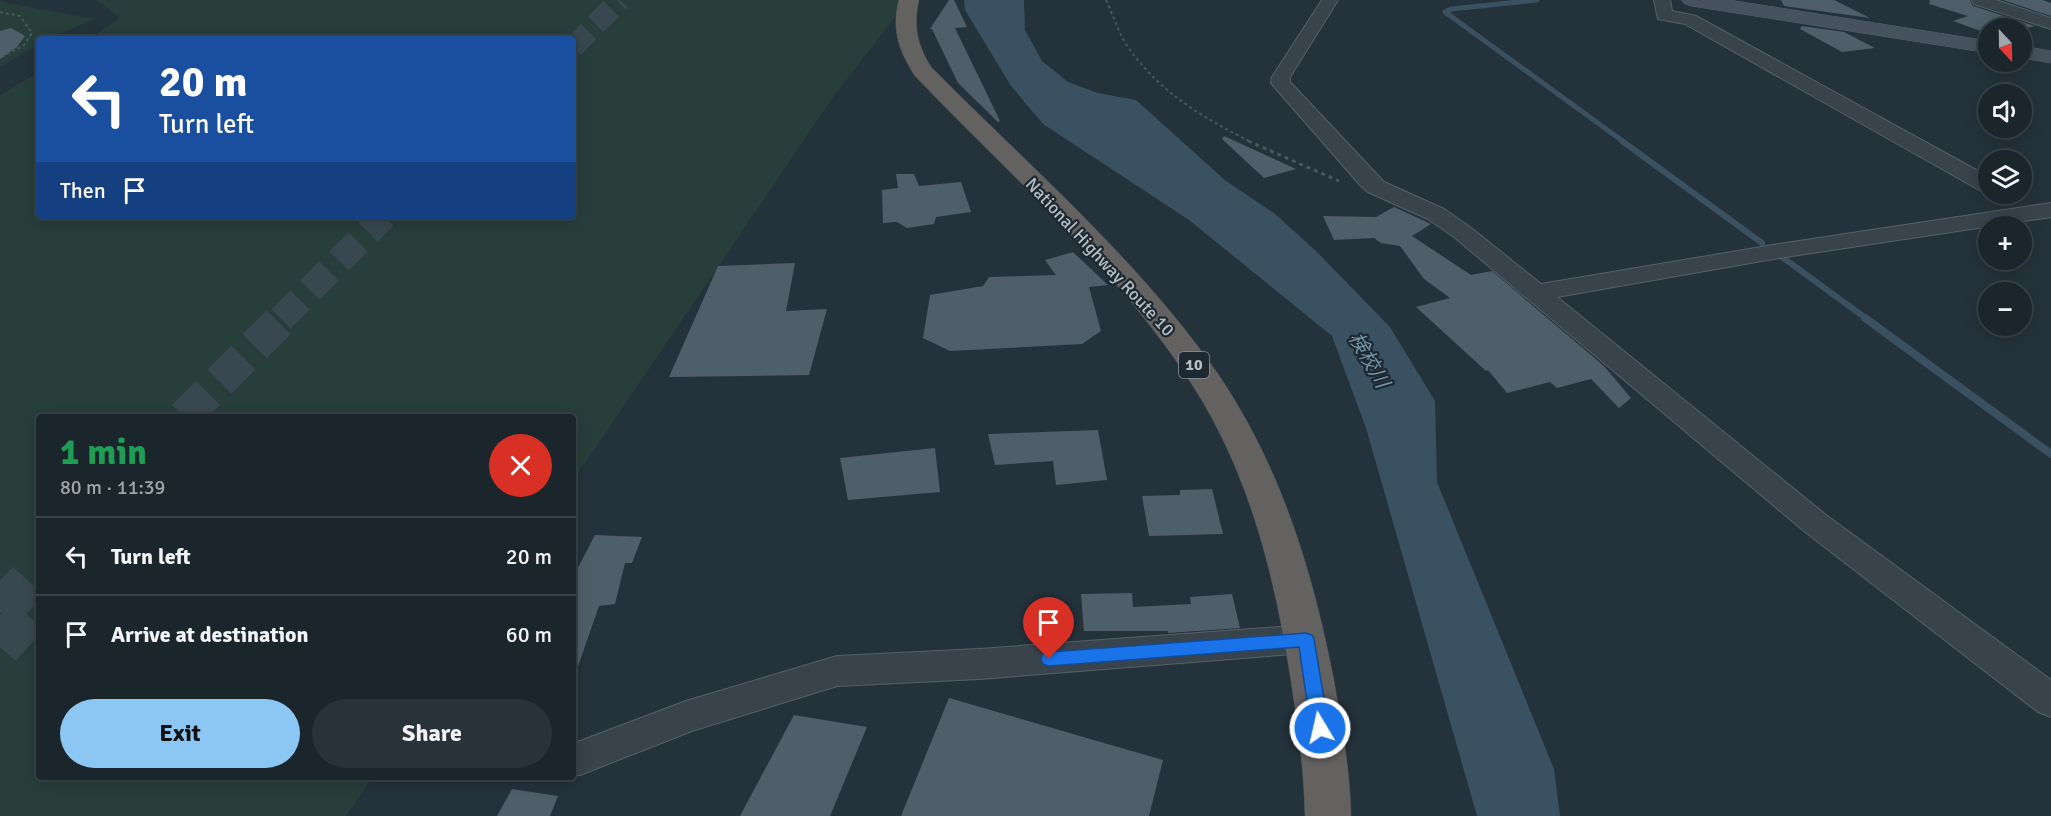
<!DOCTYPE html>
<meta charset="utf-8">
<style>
:root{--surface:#1b262c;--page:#283238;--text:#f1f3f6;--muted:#a0a5a9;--line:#394348;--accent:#8cc6f2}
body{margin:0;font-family:Signika,"Noto Sans JP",sans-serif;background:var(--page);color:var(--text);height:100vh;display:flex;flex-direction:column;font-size:22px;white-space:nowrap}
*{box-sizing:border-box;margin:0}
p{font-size:20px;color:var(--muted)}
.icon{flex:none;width:33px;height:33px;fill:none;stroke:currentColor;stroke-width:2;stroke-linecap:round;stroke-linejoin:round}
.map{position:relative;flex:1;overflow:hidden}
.drawer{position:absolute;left:36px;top:414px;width:540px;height:366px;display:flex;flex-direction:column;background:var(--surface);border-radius:6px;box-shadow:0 3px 15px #0003,0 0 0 2px var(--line)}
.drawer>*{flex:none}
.hud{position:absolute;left:36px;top:36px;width:540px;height:183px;border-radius:6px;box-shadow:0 3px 15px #0003,0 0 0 2px var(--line);background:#1a4fa0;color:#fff;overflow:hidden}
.needle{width:39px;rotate:158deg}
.tools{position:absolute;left:1978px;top:18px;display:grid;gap:12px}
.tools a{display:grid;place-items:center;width:54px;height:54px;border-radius:50%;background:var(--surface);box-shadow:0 3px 15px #0003,0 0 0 2px var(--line);font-size:30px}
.pin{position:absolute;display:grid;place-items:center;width:51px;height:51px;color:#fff;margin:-62px -26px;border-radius:50% 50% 50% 0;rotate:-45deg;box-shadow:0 0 6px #0007}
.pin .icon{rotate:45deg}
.me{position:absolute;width:66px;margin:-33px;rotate:351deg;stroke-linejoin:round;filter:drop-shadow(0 0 4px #0008)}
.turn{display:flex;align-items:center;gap:21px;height:126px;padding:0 24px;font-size:27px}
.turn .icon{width:78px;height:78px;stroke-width:2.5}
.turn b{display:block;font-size:42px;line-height:51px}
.then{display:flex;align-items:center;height:57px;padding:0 24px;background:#0003;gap:12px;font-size:22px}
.round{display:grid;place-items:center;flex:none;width:63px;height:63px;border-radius:32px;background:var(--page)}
.summary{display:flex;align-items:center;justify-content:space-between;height:102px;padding:0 24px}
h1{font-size:36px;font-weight:800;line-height:45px;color:#1e9e55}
.primary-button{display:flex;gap:12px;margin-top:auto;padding:12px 24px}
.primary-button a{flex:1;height:69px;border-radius:36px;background:var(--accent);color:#111;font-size:24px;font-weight:800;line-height:69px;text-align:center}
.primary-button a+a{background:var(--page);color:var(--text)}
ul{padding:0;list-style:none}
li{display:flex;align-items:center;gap:18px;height:78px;padding:0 24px;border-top:2px solid var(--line)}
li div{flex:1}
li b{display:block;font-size:22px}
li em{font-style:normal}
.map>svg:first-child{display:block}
.green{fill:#273e3b}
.water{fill:#395161}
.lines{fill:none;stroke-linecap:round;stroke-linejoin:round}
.stream-far2{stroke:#395161;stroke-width:5}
.stream-far1{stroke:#395161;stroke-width:6}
.stream{stroke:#395161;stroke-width:8}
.building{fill:#4f5f69}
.motorway-tunnel-far3{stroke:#394750;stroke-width:22;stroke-dasharray:22 10;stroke-linecap:butt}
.motorway-tunnel-far2{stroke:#394750;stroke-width:27;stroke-dasharray:27 14;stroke-linecap:butt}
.motorway-tunnel-far1{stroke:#394750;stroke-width:34;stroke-dasharray:34 16;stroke-linecap:butt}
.motorway-tunnel{stroke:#394750;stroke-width:42;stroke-dasharray:42 21;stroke-linecap:butt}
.minor-casing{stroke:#566169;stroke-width:2}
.secondary-casing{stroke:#566169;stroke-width:1}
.trunk-casing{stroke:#434e56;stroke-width:1}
.path-far1{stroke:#465a59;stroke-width:2;stroke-dasharray:3 3;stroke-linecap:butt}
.path{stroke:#465a59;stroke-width:3;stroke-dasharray:4 4;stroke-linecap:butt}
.minor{fill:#38434b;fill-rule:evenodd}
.secondary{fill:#46535e;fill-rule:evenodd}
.trunk{fill:#646260;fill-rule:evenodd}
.route{fill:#1a73e8;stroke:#114b97;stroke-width:1.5}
.labels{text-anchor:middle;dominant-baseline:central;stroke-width:4.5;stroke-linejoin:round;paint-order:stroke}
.shield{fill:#1d2830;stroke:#86919a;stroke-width:1.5}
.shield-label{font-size:16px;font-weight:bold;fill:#b3bec7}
.street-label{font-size:18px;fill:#b3bec7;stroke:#1d2830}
.water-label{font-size:20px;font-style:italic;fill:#7595a9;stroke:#1d2830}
</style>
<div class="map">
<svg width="2051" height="816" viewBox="0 0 2051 816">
<rect width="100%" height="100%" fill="#24323b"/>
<g class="green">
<polygon points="0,0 8,3 95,19 47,39 39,39 39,44 0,67"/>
<polygon points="97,0 908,0 831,100 573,481 573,417 39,417 39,777 373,777 346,816 0,816 0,95 39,72 39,216 573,216 573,39 89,39 120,18"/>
</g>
<polygon class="water" points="964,0 1024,0 1025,30 1042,61 1068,82 1098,93 1136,100 1226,181 1274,213 1317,252 1390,327 1435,401 1437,482 1554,769 1560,816 1477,816 1366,428 1332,336 1189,220 1043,124 1011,86 965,10"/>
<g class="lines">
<polyline class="stream-far2" points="1537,0 1451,9 1445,12 1624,142"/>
<g class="stream-far1">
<polyline points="1622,141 1762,243"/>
<polyline points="1782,257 1867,319"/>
</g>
<polyline class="stream" points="1865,318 2051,454"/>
</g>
<g class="building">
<polygon points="949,0 954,0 967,27 955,28 1000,121 998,122 958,83 932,29 930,29"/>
<polygon points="1781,0 1834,0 1870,18 1784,6"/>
<polygon points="1930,0 1970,0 1973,6 2035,26 2022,29 1989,28 1989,34 1953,21 1968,16 1929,4"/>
<polygon points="2003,0 2042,0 2051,3 2051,16"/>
<polygon points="1802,26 1844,32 1875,48 1842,52 1800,29"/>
<polygon points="11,28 25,36 17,47 0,59 0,31"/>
<polygon points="1224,136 1296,169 1264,178 1222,139"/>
<polygon points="896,174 914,174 919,186 961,182 971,212 936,217 934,224 907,228 897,222 883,223 882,190 898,188"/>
<polygon points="1394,207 1431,224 1412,236 1471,275 1492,271 1604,366 1631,398 1619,408 1591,379 1557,388 1550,382 1507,393 1488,370 1486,371 1416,307 1450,298 1424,279 1400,246 1381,243 1374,238 1334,240 1323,216 1376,217"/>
<polygon points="1073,252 1108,285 1089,287 1101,331 1082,344 950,351 923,338 930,295 983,286 989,277 1056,275 1045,260"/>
<polygon points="795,263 786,311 827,309 809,375 669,377 718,266"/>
<polygon points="1098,430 1107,480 1056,485 1053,461 995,465 988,434"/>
<polygon points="935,448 940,492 848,500 840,458"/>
<polygon points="1212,489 1223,534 1149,536 1142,496 1180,495 1180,490"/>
<polygon points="595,535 642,537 632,563 625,563 615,604 599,606 576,672 573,672 573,577"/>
<polygon points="1132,593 1133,607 1191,604 1190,597 1232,594 1240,628 1168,633 1168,631 1084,631 1081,594"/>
<polygon points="949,698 1163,760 1149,816 901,816"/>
<polygon points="794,715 867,727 830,816 740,816"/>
<polygon points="512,789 558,796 550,816 497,816"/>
</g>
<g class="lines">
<polyline class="motorway-tunnel-far3" points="573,47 620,0"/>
<polyline class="motorway-tunnel-far2" points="281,319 384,216"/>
<polyline class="motorway-tunnel-far1" points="184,417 283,318"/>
<g class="motorway-tunnel">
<polyline points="0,612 39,569"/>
<polyline points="0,647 39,603"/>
</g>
<defs>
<g id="minor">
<polygon points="1322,0 1338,0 1290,77 1290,82 1384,182 1444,209 1470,227 1541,284 1779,244 2051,203 2051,217 1779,258 1557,297 1826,515 2051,680 2051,717 2038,712 1804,531 1454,237 1428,219 1368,192 1360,185 1271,83 1272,77"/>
<polygon points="1654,0 1670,0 1672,11 1696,16 1989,177 1989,193 1981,191 1685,24 1658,19"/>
<polygon points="1972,0 1996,0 2051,18 2051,29 1974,4"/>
<polygon points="1306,625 1318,629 1324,639 1318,649 1306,653 979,679 837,686 692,731 580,775 573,775 573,741 580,741 686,701 837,656 979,649"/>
</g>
<g id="secondary">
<polygon points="1682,0 1729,0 1989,41 1989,53 1692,6 1685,4"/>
<polygon points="2022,46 2051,51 2051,63 2022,58"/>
</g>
<path id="trunk" d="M899,0H919C913,25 917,45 931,67C1029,166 1138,259 1218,374C1281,467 1313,572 1334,681C1342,726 1350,771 1351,816H1305C1304,770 1298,726 1291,681C1275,577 1250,475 1193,386C1118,269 1010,175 915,76C899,51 891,29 899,0Z"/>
</defs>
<use href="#minor" class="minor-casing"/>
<use href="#secondary" class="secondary-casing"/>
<use href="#trunk" class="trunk-casing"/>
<g class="path-far1">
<path d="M1106,0C1114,17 1119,35 1130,50C1161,93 1205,119 1251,142"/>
<polyline points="0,12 20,16 32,33 24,45 0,58"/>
</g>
<polyline class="path" points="1248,141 1339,181"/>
<use href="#minor" class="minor"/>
<use href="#secondary" class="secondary"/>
<use href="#trunk" class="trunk"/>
</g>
<polygon class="route" points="1306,633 1312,635 1314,639 1329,728 1327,733 1320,736 1314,733 1311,728 1299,647 1049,666 1043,664 1041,659 1043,654 1049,652"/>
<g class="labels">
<rect class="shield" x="1179" y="352" width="30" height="26" rx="4.5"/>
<g class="shield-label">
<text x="1194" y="365">10</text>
</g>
<g class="street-label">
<text transform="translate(1100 257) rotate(47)">National Highway Route 10</text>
</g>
<g class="water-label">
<text transform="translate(1369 360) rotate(60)">検校川</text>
</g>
</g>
</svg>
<div class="tools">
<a><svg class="needle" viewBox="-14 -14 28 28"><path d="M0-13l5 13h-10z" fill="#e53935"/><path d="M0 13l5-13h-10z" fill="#a0a5a9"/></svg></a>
<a><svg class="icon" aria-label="sound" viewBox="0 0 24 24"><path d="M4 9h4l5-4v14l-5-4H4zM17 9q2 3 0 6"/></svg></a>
<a><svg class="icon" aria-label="layers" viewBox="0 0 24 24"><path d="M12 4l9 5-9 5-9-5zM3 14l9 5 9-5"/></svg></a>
<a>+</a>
<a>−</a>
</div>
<div class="pin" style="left:1049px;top:659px;background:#d93025"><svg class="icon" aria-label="arrive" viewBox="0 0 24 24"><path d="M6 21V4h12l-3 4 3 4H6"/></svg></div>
<svg class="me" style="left:1320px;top:728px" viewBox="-20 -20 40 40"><circle r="17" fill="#1a73e8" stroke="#fff" stroke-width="3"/><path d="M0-11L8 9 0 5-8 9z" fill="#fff"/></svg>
<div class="hud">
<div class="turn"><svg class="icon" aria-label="left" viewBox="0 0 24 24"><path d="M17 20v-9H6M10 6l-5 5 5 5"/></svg><div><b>20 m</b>Turn left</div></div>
<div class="then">Then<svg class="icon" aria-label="arrive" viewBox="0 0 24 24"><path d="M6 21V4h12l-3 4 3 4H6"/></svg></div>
</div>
<section class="drawer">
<div class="summary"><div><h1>1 min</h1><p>80 m · 11:39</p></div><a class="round" style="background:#d93025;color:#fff"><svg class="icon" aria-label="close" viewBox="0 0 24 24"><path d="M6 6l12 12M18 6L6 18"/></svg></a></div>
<ul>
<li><svg class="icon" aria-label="left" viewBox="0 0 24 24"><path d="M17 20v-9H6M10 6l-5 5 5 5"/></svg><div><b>Turn left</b></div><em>20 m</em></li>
<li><svg class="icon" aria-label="arrive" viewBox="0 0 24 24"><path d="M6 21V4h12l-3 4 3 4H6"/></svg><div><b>Arrive at destination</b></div><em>60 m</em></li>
</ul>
<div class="primary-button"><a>Exit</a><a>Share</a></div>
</section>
</div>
